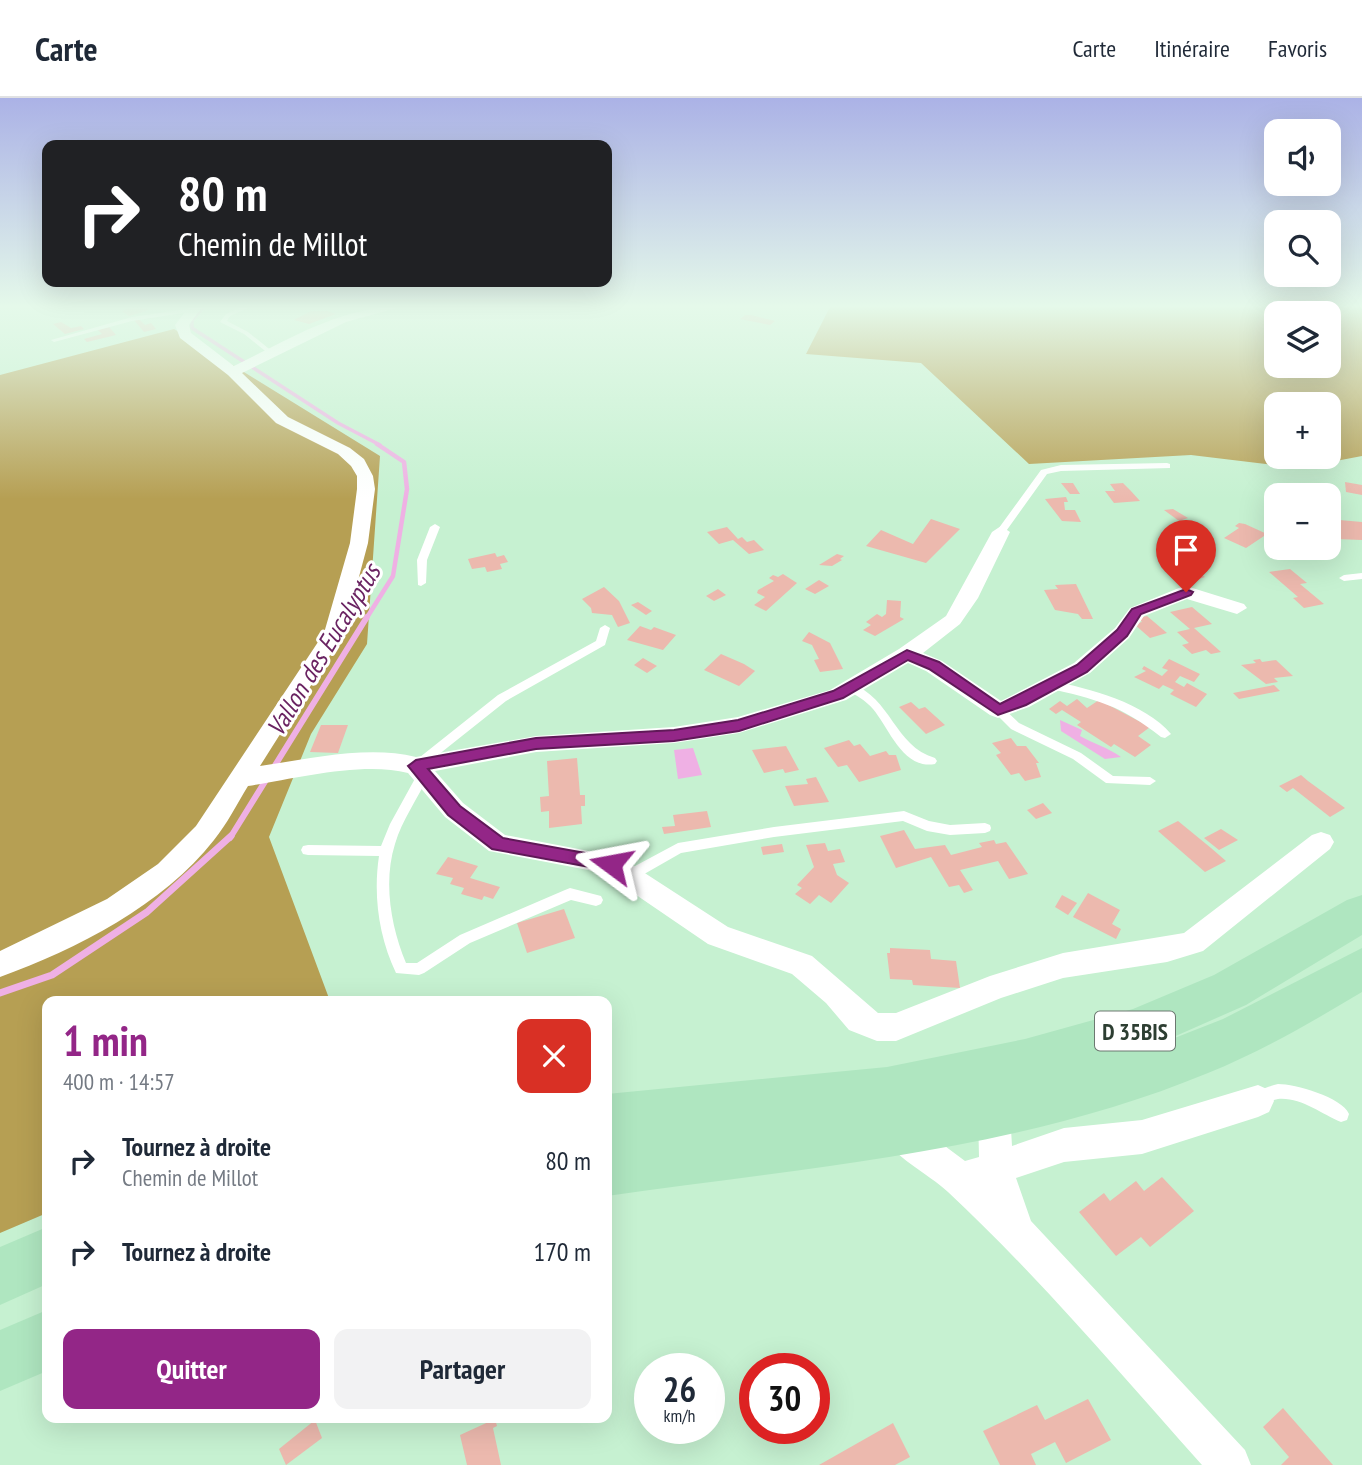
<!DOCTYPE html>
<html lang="fr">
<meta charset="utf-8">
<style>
:root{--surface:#fff;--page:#f2f2f3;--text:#1f2937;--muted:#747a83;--line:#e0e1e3;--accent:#932687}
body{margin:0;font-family:"PT Sans Narrow",sans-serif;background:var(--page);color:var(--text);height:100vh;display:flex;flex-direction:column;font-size:26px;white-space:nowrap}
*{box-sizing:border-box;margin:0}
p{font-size:23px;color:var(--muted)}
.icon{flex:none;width:38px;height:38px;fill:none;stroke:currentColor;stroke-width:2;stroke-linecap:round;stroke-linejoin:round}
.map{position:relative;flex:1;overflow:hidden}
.side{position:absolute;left:42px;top:898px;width:570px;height:427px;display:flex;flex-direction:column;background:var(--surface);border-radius:14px;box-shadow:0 7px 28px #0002}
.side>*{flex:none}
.hud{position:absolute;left:42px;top:42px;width:570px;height:147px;border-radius:14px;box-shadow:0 7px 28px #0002;background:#202124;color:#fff;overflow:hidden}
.controls{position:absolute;left:1264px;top:21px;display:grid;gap:14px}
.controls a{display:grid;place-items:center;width:77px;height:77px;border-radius:14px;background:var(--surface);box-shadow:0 7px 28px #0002;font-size:35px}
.speed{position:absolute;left:634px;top:1255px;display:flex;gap:14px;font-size:35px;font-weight:700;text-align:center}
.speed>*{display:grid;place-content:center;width:91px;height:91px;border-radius:50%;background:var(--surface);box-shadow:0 7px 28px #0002;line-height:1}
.speed small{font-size:18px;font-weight:400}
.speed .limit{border:10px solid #d22;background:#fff;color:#111}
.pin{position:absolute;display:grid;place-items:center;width:60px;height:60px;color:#fff;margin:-72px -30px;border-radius:50% 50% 50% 0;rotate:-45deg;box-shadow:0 0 7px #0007}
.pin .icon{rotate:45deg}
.me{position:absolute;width:77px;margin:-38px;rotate:283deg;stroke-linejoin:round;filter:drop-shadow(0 0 5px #0008)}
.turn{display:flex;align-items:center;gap:24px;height:147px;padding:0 21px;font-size:32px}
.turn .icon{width:91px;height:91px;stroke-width:2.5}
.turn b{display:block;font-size:49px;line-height:60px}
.round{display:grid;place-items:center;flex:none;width:74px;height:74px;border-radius:14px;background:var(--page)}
.headline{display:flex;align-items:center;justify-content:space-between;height:119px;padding:0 21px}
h1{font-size:42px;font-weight:800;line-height:52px;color:var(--accent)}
.cta{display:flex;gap:14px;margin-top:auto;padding:14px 21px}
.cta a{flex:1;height:80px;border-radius:14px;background:var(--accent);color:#fff;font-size:28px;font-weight:800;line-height:80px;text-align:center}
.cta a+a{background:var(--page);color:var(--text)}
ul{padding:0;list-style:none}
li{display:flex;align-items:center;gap:21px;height:91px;padding:0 21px}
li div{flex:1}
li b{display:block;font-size:26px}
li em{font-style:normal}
header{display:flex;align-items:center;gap:42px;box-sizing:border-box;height:98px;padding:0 35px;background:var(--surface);border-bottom:2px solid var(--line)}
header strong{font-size:33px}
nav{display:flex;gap:38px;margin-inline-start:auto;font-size:24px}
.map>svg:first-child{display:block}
.forest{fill:#b69f53;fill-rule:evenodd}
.water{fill:#efb0e4}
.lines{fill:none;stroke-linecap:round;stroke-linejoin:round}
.stream-far3{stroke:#efb0e4;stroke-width:3.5}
.stream-far2{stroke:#efb0e4;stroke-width:4.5}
.stream-far1{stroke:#efb0e4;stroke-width:6}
.stream{stroke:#efb0e4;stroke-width:7}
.building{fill:#ecb9ae}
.service{fill:#fff;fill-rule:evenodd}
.minor{fill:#fff;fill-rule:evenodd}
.primary{fill:#afe6c0;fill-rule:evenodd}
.route{fill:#932687;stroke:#601958;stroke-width:2}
.labels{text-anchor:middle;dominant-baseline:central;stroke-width:6;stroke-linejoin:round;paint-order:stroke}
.shield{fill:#fff;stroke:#6c7870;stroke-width:2}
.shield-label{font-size:23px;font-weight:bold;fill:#2d3e32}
.water-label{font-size:26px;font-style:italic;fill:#6a2362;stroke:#fff}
</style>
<header>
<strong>Carte</strong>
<nav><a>Carte</a><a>Itinéraire</a><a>Favoris</a></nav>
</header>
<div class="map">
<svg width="1362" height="1367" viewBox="0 0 1362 1367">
<rect width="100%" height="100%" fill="#c6f1d1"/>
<g class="forest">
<path d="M830,209H1362V358L1299,370L1191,357L1029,366L921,265L806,256ZM1276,215H1328V268H1276ZM1276,306H1328V359H1276Z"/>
<polygon points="174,231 380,358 367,546 311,636 269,739 330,903 47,903 47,1115 0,1135 0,277"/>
</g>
<g class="water">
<path d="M1060,622L1082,632L1080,638C1094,646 1107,649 1121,659L1105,661L1061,633Z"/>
<polygon points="693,650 702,677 678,681 674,652"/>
</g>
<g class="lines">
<polyline class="stream-far3" points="204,209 192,222 192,230 338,325 380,347"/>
<polyline class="stream-far2" points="366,521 393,478 407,391 404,364 377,346"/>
<polyline class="stream-far1" points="230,740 367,519"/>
<polyline class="stream" points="0,895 52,877 147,814 231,738"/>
</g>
<g class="building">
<polygon points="132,209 144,209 149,212 129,218 122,213"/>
<polygon points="311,213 327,213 336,216 309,226 294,222"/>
<polygon points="745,217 751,217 775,223 770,227 740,221"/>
<polygon points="139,221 145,227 151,225 156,231 144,234 134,222"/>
<polygon points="61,224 71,230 81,228 84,231 65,236 53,226"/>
<polygon points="109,229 116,237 87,244 84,241 102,236 98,232"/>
<polygon points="1345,384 1362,387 1362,397 1346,394"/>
<polygon points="1061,385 1073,385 1080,396 1070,396"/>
<polygon points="1123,385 1130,392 1140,403 1114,405 1105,393 1115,393 1110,386"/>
<polygon points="1315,386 1330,389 1328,397 1312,397"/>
<polygon points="1066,399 1068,404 1064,404 1065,412 1075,412 1081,424 1062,423 1045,401"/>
<polygon points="1173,411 1188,420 1179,423 1164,412"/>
<polygon points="931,421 960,431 926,465 866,448 881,432 913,446"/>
<polygon points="1328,421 1362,424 1362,442 1336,441 1328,431"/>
<polygon points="1239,425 1245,426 1267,436 1246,450 1224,440 1239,430 1235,428"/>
<polygon points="727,429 738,441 742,439 747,444 754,442 764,452 749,456 733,442 719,446 707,434"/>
<polygon points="495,455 497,459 504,457 508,464 500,466 502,471 487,474 485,469 472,471 468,461"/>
<polygon points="837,456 844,458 840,461 842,462 832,468 819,467"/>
<polygon points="1181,463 1194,472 1205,479 1196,482 1173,466"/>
<polygon points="1290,471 1307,485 1300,486 1324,506 1304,510 1293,500 1298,499 1269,474"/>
<polygon points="783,476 797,485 766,513 754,507 765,499 757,495 758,492 774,483 769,480 773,477 778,479"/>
<polygon points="819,482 829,488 815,496 805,491"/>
<polygon points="1076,486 1093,521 1082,521 1078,516 1055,512 1044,492 1058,491 1055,487"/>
<polygon points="604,489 619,503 630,525 618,529 612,517 592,515 591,510 582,501"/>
<polygon points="718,491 726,497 714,503 706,498"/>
<polygon points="887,502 901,503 900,519 904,521 875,538 863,532 871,527 866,524 877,516 882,519 886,516"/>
<polygon points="638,504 652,513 646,517 631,507"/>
<polygon points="1192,509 1212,526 1194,530 1221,554 1211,556 1206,552 1192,556 1182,547 1189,545 1177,534 1190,531 1170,514"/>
<polygon points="1147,518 1167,535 1150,540 1134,526 1142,524 1138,520"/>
<polygon points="640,528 651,532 654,529 676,537 663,552 627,542"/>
<polygon points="809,534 830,545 843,571 820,574 814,562 819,561 812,547 802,543"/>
<polygon points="721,556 744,566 755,573 739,588 704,572"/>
<polygon points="643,560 657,568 647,575 634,567"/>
<polygon points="1169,561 1200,576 1194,584 1180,578 1175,584 1184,589 1187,585 1207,596 1196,609 1170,596 1174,592 1163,587 1159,591 1134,579 1146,573 1142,571 1144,568 1162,578 1168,572 1162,570"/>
<polygon points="1260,561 1262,564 1276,562 1293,578 1274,580 1278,584 1266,586 1241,567 1256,565 1253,562"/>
<polygon points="1274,587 1280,593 1239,601 1233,595"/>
<polygon points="1077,601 1087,610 1099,602 1150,629 1138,638 1151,647 1135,659 1114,646 1111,649 1077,627 1081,624 1062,612 1056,616 1049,611 1060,603 1067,608"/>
<polygon points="911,604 919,611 925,609 945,627 926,636 899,609"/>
<polygon points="321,627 348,627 338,655 310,654"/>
<polygon points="1011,640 1017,648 1026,648 1039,665 1036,665 1041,679 1025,683 1019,675 1011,677 996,657 1001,655 992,645"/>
<polygon points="849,642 854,648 860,646 870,658 886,653 889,657 896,657 901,672 859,684 847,667 838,669 824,650"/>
<polygon points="786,648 799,672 785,675 783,671 764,675 752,652"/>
<polygon points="577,660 580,697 585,697 585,708 581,708 582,726 549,730 549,713 541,714 540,699 549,698 547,663"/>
<polygon points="1301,677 1308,683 1345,710 1330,719 1293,690 1287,694 1279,688"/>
<polygon points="816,679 829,704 794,708 785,688 808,686 806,681"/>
<polygon points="1043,705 1052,715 1036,721 1027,712"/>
<polygon points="707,713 711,729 664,736 662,729 675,728 673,717"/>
<polygon points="1178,723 1211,750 1226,763 1205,774 1158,733"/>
<polygon points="1221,731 1238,742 1219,752 1204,740"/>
<polygon points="904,732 915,751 945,747 951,757 982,749 979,745 994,742 996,746 1006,744 1028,776 1009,781 998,763 960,772 973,792 964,795 959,787 949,789 931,759 896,770 880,738"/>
<polygon points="825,745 828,753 840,751 845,764 833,766 837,777 849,785 831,805 819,797 810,806 795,796 802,790 797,787 814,769 806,747"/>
<polygon points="782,746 784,754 763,757 761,749"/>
<polygon points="448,759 478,768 470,780 500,789 493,801 484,798 482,802 461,796 464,790 450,786 453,780 436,776"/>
<polygon points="1088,795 1120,812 1112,826 1121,831 1116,841 1073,819"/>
<polygon points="1062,797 1077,805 1068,817 1055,809"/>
<polygon points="564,811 575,840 527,855 517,825"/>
<polygon points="890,850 930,852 931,861 956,863 960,890 913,887 912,882 890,881 887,855 890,855"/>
<polygon points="1162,1079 1194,1113 1150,1149 1141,1139 1116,1158 1079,1114 1104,1095 1110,1103 1136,1083 1144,1093"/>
<polygon points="1088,1301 1111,1342 1066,1365 1055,1344 1031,1356 1036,1367 1000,1367 983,1333 1037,1307 1045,1322"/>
<polygon points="1283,1310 1289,1317 1333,1367 1281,1367 1289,1359 1263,1329"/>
<polygon points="495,1321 497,1328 493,1330 501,1367 467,1367 460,1337"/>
<polygon points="315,1322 322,1340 286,1367 279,1351"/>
<polygon points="893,1325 910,1359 895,1367 819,1367"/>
</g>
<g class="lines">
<g class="service">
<polygon points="241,209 250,209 230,218 227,223 248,234 273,254 273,256 269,256 244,236 220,224 226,216"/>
<polygon points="193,210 195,211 195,213 132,223 54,244 51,242 132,219"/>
<polygon points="1167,365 1170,366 1170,370 1061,373 1047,376 1004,436 998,436 996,434 1041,372 1061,367"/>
<polygon points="435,426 440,429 427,462 426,485 421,488 418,487 417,462 430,429"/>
<polygon points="1362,475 1362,481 1344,483 1339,480 1344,477"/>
<polygon points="605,527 610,530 605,547 506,603 423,669 415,669 413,666 415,663 498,597 596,543 600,530"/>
<path d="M1051,583C1089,590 1145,605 1171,636L1165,640L1161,639C1121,607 1095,601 1047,590L1045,587Z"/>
<path d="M850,585C892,600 894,648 935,660L937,663L935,666C903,672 889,630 873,611C865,602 856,597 846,592L844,589L846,586Z"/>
<polygon points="998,608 1002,609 1019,625 1081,655 1113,678 1150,679 1156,683 1150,687 1106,685 1073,661 1011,631 992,612"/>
<path d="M423,673L429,677C418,700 402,722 395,746C383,784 391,829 406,865H417L460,837L565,792L570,790L601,798L603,802L601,806L596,808L571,802L470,845L424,875L419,877L396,875C379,839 373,798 379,758L308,757L303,756L301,752L303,748L308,747L381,748L390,726L417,677Z"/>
<polygon points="904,713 929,723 950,727 985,725 990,727 991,730 990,733 985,735 950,737 927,733 903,723 774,739 681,755 632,783 627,784 622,783 620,779 622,775 678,745 774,729"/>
<path d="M1278,986C1295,986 1342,999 1349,1016L1347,1022L1341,1024C1321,1016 1301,999 1278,1001C1271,1002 1265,1008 1258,1011L1252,1009L1250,1003C1255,992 1267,989 1278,986Z"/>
</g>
<g class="minor">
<path d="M189,209H202L189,227L191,235L234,268C288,242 339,209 400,209L346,224L242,275L288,319L350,350L364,361L373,378L375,391L368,445L344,535L260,668C310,661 367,647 416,659L536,638L674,629L738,619L830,592L899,551L946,518L992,434L1001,428L1010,434L978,500L960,526L923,555L942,563L1001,603L1074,565L1115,530L1130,510L1179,490L1186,488L1244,506L1247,510L1237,516L1187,501L1144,518L1129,540L1090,575L1029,609L998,620L990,617L926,573L908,565L846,602L739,635L674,645L536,654L435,673L463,705L505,737L620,759L728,829L812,858L878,915H896L990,878L1063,855L1184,835L1312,737L1321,734L1330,737L1334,744L1330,751L1203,853L1167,864L1063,880L1001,900L896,943H877L849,932L826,905L792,876L708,846L604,775L489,753L445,719L408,675C363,663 293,681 248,688C237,706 227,726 214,742C163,807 77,851 0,879V853L107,801L158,766L196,728L324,535L350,445L357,391V378L351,368L338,356L276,325L228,277L180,240L175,227Z"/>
<path d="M1258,987L1269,992L1274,1003L1269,1014L1258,1019L1142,1056L1064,1064L1016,1080L1031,1123L1245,1352L1251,1367H1202C1119,1274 1039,1179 948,1094C928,1075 892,1059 881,1034L886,1022L898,1018L910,1022L965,1063L979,1059L978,1014L982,1003L994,998L1006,1003L1010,1014L1012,1048L1064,1030L1142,1022Z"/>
</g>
<g class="primary">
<path d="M1362,797V837L1246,907L1144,952L1223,921L1362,850V894C1312,924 1262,953 1208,975C1017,1054 809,1069 607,1098V996L887,969L1025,941L1133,911L1214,877L1347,802Z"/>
<polygon points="47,1129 47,1186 0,1207 0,1149"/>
<polygon points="47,1212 47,1273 0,1293 0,1232"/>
</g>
</g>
<linearGradient id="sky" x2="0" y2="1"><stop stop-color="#abb2e6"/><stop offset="0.52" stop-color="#e5f9ea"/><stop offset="1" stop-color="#e5f9ea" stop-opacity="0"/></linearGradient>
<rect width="1362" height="401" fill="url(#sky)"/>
<polygon class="route" points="1186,491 1193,494 1191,497 1141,516 1127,538 1087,574 1026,607 998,617 929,571 908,562 843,600 739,633 674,643 536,651 428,671 460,708 503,740 618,761 620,766 618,771 611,773 492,751 448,717 408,668 416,662 536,640 674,632 738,622 833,593 907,552 939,564 1000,606 1077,567 1117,532 1132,511"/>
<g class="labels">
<rect class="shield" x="1095" y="913.5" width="80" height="39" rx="5"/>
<g class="shield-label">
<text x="1135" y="933">D 35BIS</text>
</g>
<g class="water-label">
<text transform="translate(323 552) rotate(-59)">Vallon des Eucalyptus</text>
</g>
</g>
</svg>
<div class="controls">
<a><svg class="icon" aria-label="sound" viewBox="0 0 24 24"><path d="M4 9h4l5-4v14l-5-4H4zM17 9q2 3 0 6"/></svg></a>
<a><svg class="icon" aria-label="search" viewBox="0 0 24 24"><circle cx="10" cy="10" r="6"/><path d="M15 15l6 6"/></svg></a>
<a><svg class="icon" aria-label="layers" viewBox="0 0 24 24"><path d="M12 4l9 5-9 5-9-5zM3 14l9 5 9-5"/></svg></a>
<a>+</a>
<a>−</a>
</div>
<div class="speed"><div>26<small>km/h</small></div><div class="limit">30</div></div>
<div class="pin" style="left:1186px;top:494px;background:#d93025"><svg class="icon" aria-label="arrive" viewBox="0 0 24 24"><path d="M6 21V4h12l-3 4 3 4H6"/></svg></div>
<svg class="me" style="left:611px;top:766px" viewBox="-20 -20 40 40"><path d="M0-17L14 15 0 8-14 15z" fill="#932687" stroke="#fff" stroke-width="4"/></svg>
<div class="hud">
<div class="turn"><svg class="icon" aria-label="right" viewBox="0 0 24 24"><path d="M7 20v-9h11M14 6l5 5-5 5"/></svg><div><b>80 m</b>Chemin de Millot</div></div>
</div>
<section class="side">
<div class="headline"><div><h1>1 min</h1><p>400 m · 14:57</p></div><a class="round" style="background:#d93025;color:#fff"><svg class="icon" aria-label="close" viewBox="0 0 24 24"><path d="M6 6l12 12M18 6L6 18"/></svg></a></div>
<ul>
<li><svg class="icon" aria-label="right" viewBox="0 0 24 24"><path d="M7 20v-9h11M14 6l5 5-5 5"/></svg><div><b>Tournez à droite</b><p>Chemin de Millot</p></div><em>80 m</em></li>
<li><svg class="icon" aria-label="right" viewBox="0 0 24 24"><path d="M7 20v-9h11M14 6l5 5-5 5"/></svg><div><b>Tournez à droite</b></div><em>170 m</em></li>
</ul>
<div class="cta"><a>Quitter</a><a>Partager</a></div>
</section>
</div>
